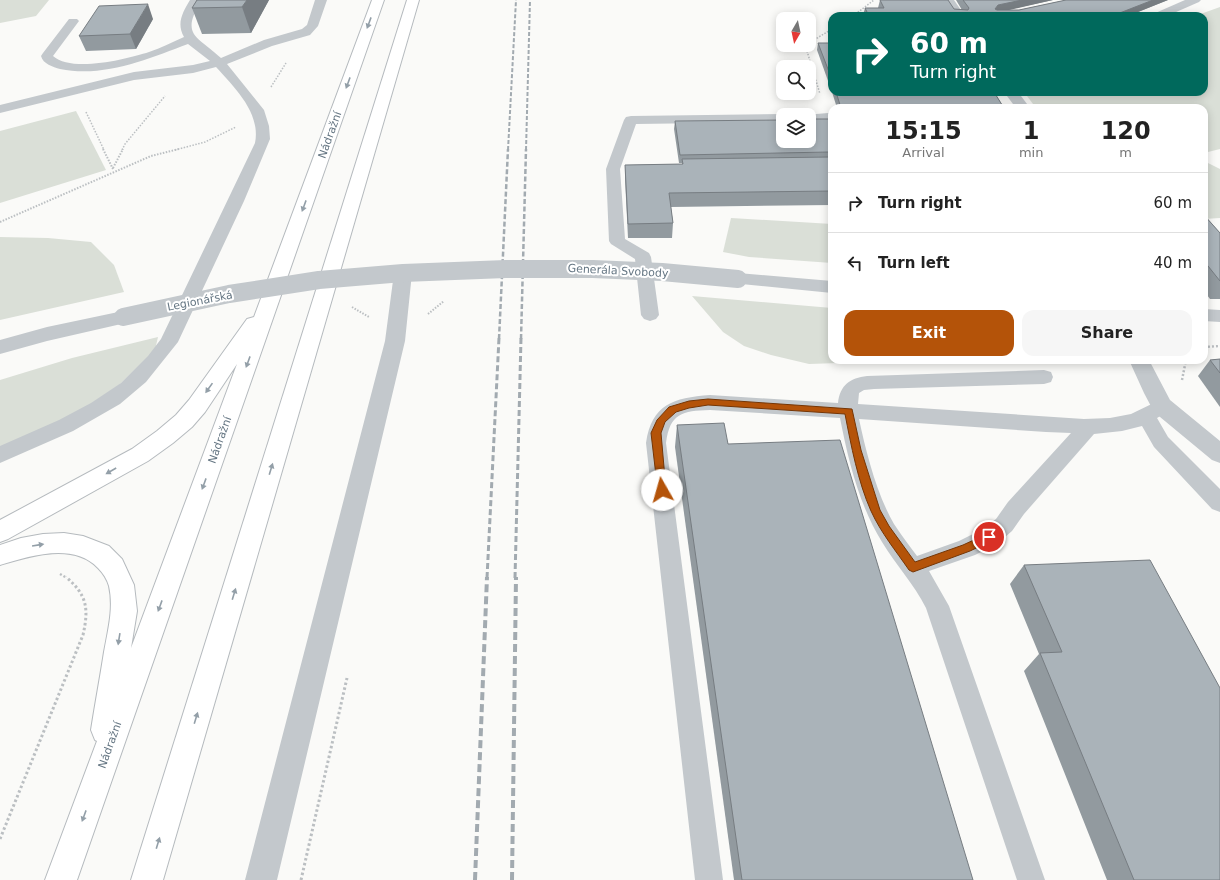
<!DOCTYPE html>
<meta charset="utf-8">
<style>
:root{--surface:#fff;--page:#f6f6f6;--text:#222;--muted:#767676;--line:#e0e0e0;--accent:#b45309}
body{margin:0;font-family:"DejaVu Sans",sans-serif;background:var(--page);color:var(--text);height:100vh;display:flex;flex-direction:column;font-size:15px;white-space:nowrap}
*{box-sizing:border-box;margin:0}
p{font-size:13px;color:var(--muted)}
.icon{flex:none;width:22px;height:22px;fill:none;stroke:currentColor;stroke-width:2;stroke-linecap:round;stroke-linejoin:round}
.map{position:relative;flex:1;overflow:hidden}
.drawer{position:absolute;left:828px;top:104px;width:380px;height:260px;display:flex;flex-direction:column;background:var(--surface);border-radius:12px;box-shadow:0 2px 10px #0003}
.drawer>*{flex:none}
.guide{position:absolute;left:828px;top:12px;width:380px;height:84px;border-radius:12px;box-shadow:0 2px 10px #0003;background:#00695c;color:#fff;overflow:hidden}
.needle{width:26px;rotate:189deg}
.fabs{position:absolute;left:776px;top:12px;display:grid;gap:8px}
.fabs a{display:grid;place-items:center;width:40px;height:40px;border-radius:8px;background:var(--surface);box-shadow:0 2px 10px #0003;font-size:20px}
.pin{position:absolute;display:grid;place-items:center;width:34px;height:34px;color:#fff;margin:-17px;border:2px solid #fff;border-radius:50%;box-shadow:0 1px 4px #0007}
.me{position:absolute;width:44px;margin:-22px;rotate:353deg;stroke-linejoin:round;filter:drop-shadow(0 0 3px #0008)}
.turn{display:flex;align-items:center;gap:14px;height:84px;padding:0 16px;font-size:18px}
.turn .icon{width:52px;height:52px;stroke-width:2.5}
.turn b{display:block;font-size:28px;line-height:34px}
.eta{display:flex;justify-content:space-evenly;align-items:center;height:68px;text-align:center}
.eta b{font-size:24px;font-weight:700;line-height:28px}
.button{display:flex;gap:8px;margin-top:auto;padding:8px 16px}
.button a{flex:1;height:46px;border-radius:12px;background:var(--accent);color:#fff;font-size:16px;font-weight:700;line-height:46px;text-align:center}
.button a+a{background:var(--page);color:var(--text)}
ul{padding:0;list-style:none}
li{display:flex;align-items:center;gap:12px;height:60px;padding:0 16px;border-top:1px solid var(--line)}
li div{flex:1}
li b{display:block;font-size:15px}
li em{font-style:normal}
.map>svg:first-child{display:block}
.green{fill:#dadfd7}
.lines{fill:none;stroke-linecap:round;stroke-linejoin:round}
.primary-casing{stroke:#b5babe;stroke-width:2}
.path-far3{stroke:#bbbfc2;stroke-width:1.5;stroke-dasharray:1.5 1.5;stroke-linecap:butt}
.path-far2{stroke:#bbbfc2;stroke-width:2;stroke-dasharray:1.5 1.5;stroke-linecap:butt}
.path-far1{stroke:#bbbfc2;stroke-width:2.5;stroke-dasharray:2 2;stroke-linecap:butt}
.path{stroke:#bbbfc2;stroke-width:3;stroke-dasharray:2.5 2.5;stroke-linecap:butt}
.lane{fill:#c3c8cc;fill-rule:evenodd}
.street{fill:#c3c8cc;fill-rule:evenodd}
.primary{fill:#fff;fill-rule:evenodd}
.rail-far3{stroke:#a2aab0;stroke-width:2;stroke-dasharray:4 2;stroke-linecap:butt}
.rail-far2{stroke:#a2aab0;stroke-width:2.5;stroke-dasharray:5 2.5;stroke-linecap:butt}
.rail-far1{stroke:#a2aab0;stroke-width:3;stroke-dasharray:6 3;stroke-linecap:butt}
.rail{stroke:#a2aab0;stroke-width:4;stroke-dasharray:8 4;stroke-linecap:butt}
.path-bridge{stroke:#bbbfc2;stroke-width:2;stroke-dasharray:1.5 1.5;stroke-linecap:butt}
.street-bridge{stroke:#c3c8cc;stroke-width:18}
.wall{fill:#929a9f}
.shaded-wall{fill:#777d82}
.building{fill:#aab3b9;stroke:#777d82}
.oneway{fill:#939fa8}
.route{fill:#b45309;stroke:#753606}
.labels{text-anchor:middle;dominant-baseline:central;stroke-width:4;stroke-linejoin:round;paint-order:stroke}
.street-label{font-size:11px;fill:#657683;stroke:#fff}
</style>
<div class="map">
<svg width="1220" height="880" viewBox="0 0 1220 880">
<rect width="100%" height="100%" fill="#fafaf8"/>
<g class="green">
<polygon points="0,0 49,0 36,16 0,23"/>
<polygon points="1220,7 1220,149 1204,153 1204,108 1036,108 1024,92 1204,92 1204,16 1195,16"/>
<polygon points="76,111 106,170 0,203 0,131"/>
<polygon points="1204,161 1220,169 1220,218 1204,219"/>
<polygon points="731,218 832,224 832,263 749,257 723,252"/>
<polygon points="0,237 48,238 91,242 114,265 124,292 0,320"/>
<polygon points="692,296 832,308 832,360 928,360 809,364 771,355 744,346 723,332"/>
<polygon points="158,337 155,350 115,389 78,413 0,447 0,380 72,358"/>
</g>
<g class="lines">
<defs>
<g id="primary">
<path d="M372,0H384L77,880H45L97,741L95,740L91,730C95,704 100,678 104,652C108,630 114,608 109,586C107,579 103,573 98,568C73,542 30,556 0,565V545L21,538L43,534L64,533L83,536L109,546L122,559L134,585L137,611L131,648L237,364L205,412L192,427L173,443L148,461L8,539L0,542V520L132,449L157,431L176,415L189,400L247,319L254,317Z"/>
<polygon points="407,0 419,0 163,880 131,880"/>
</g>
</defs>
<use href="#primary" class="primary-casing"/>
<g class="path-far3">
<polyline points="853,16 874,0"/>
<polyline points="809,43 832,29"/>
<polyline points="807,45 807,51 820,94"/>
<polyline points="271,87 286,63"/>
<polyline points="86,112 104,150"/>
<polyline points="122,150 125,144 165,96"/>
<polyline points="175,150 205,142 236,127"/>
</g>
<g class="path-far2">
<polyline points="103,149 113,169"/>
<polyline points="113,168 123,149"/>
<polyline points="0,222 151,156 179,149"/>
</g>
<g class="path-far1">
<polyline points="1204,347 1220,346"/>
<polyline points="1182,380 1186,360"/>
<polyline points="60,574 67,578"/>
</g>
<g class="path">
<path d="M0,839L83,635C89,608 87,595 66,577"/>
<polyline points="301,880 347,678"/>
</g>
<g class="lane">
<path d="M190,0H202C179,36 198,36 221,58L264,40L302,29L307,25L315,0H327L318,26L310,35L272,46L227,64L264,110L269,126L270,139L244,201L178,342L146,382L120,404L73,431L0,463V446L59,420L91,403L121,383L148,356L161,339L255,143C261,113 235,88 216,67L193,73L134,80L0,113V105L134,72L193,65L210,61L188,44C148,59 104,78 60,69C53,67 43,64 41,56L43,53L69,19H77L79,21L53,56C72,73 127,59 149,52C161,48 172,42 184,37C176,23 183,12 190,0Z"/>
<polygon points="942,0 954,0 965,16 953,16"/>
<polygon points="1185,0 1201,0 1199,2 1167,16 1151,16 1153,14"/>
<polygon points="1004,92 1018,92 1030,108 1016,108"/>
<polygon points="828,113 832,114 832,120 809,122 809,115 805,115"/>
<polygon points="783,114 787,115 783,115 783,122 636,124 620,169 625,239 649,253 651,257 659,315 656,319 650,321 644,319 641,315 635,259 611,244 609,241 606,169 624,120 626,117 631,116"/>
<path d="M1044,370L1051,372L1053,377L1051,382L1044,384L874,389L864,390L859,393L858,404L1084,419L1110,418L1131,414L1162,399L1169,401L1172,406L1169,411L1157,418L1168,437L1220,489V512L1212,509L1154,447L1142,426L1122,431L1094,434L1024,514L1012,531L997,544L975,555L929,571L949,606L1045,880H1017L926,608C914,584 896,565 882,542C859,505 848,459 840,418L710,410C682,411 670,413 666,443L723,880H695L646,443C652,404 673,398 710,395L838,403C840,385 850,378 867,376ZM859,419L1046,432L1071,433L1008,502L996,519L981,530L959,541L917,556C909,545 901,535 894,524C877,495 866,452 859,419Z"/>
</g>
<g class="street">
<polygon points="403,267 409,269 412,273 405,341 277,880 245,880 385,341 394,273 397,269"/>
<polygon points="738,273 832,281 832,293 731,283 729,279 731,275"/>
<polygon points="1204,309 1220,310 1220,322 1204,321"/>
<polygon points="123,311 130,312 133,317 130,322 47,341 0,354 0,340 47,327"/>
<polygon points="1129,360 1149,360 1170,400 1220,441 1220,463 1212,460 1154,412 1144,393"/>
</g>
<use href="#primary" class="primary"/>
<g class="rail-far3">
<polyline points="508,150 516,0"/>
<polyline points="526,150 530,0"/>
</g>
<g class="rail-far2">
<polyline points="499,339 508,149"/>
<polyline points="521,339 526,149"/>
</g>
<g class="rail-far1">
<polyline points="487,578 499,338"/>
<polyline points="515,578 521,338"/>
</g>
<g class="rail">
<polyline points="475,880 487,577"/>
<polyline points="512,880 516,577"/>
</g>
<g class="path-bridge">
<polyline points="352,307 369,317"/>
<polyline points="428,314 444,301"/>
</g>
<polyline class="street-bridge" points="123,317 229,294 319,280 403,273 506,269 593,269 662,272 738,279"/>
</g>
<g class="wall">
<polygon points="197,0 269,0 251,33 202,34 192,8"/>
<polygon points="880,0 954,9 962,10 956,0 1053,0 1007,10 1019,10 1066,0 1168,0 1128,16 864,16 863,15 865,8 878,8"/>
<polygon points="153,19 136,49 86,51 79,36"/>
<polygon points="818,43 832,43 832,92 817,50"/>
<polygon points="832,92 994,92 1004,108 837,108"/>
<polygon points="675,121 829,152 828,157 830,161 832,162 832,205 671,207 673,223 672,238 628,238 625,179 625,165 682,164 682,163 679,163 674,129"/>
<polygon points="1204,215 1220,233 1220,299 1210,299 1204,291"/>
<polygon points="1220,359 1220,407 1198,376 1210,360"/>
<polygon points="677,425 728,444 973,880 734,880 675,447"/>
<polygon points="1024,565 1220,880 1107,880 1024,671 1039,654 1010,584"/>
</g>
<g class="shaded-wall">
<polygon points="247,0 269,0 251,33 242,7"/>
<polygon points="1022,0 1053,0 996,13 995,9 998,5"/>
<polygon points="1153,0 1168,0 1128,16 1112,16"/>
<polygon points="148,4 153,19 136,49 130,34"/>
</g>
<g class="building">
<polygon points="197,0 247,0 242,7 192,8"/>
<polygon points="880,0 948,0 954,9 968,10 969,8 963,0 1022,0 998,5 995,9 997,10 1019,10 1066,0 1153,0 1112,16 869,16 865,8 884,8"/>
<polygon points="148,4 130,34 79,36 99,6"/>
<polygon points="818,43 832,43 832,79 831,77"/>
<polygon points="836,92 994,92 1004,108 841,108"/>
<polygon points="809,119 832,119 829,152 680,155 675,121 783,120 783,141 809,141"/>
<polygon points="830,157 830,161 832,162 832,191 669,193 673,223 628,224 625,165 683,164 682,159"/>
<polygon points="1204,215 1220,233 1220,281 1204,261"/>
<polygon points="1220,359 1220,373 1210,360"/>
<polygon points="724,423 728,444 840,440 973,880 742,880 677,425"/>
<polygon points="1150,560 1220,688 1220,880 1134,880 1040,653 1062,652 1024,565"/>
</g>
<defs><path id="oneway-solid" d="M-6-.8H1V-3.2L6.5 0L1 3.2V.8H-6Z"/></defs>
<g class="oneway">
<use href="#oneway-solid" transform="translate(369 23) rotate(110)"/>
<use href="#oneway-solid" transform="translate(348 83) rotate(110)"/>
<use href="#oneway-solid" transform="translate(304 206) rotate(110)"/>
<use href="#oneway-solid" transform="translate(248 362) rotate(110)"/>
<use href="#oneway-solid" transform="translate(209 388) rotate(125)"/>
<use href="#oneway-solid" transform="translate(271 469) rotate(-73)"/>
<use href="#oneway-solid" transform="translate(111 471) rotate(150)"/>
<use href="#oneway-solid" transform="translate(204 484) rotate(110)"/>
<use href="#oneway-solid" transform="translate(38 545) rotate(-9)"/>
<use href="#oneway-solid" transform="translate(234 594) rotate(-73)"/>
<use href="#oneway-solid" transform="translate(160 606) rotate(110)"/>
<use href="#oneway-solid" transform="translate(119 639) rotate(99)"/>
<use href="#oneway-solid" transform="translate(196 718) rotate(-73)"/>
<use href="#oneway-solid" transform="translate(84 816) rotate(110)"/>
<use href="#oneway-solid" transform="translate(158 843) rotate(-73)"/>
</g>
<path class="route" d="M708,399L852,409L861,450L880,510L889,526L915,562L963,545L989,533L993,534L994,537L993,540L970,551L913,572L909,570C896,551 881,533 871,511C858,482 851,445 845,414L708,405L689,408L676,412L665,422L661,433L666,490L665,493H658L651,433L657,420L669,407L689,401Z"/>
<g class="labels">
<g class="street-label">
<text transform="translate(330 135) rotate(-70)">Nádražní</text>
<text transform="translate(618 271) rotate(3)">Generála Svobody</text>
<text transform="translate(200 301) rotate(-11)">Legionářská</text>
<text transform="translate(220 440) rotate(-70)">Nádražní</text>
<text transform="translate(110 745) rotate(-70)">Nádražní</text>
</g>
</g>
</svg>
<div class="fabs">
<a><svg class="needle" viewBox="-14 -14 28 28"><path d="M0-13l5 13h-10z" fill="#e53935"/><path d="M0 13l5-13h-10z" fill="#767676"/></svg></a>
<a><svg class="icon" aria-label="search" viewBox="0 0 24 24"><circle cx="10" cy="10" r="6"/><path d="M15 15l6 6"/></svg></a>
<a><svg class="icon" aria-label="layers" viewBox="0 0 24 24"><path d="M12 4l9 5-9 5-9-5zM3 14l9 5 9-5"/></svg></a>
</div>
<div class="pin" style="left:989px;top:537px;background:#d93025"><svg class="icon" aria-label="arrive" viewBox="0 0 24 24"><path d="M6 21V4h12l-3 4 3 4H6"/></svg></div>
<svg class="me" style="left:662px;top:490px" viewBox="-20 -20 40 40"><circle r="19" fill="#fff"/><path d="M0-13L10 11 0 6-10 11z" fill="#b45309"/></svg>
<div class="guide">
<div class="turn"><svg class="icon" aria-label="right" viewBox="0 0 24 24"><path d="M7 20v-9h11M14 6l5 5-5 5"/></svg><div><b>60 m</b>Turn right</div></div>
</div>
<section class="drawer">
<div class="eta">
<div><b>15:15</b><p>Arrival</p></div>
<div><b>1</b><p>min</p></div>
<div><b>120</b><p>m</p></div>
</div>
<ul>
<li><svg class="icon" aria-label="right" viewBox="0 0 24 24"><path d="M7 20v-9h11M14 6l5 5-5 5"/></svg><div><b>Turn right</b></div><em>60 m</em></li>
<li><svg class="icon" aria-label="left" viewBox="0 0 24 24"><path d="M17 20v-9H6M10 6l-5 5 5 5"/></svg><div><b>Turn left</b></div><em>40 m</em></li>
</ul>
<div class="button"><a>Exit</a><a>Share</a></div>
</section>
</div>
